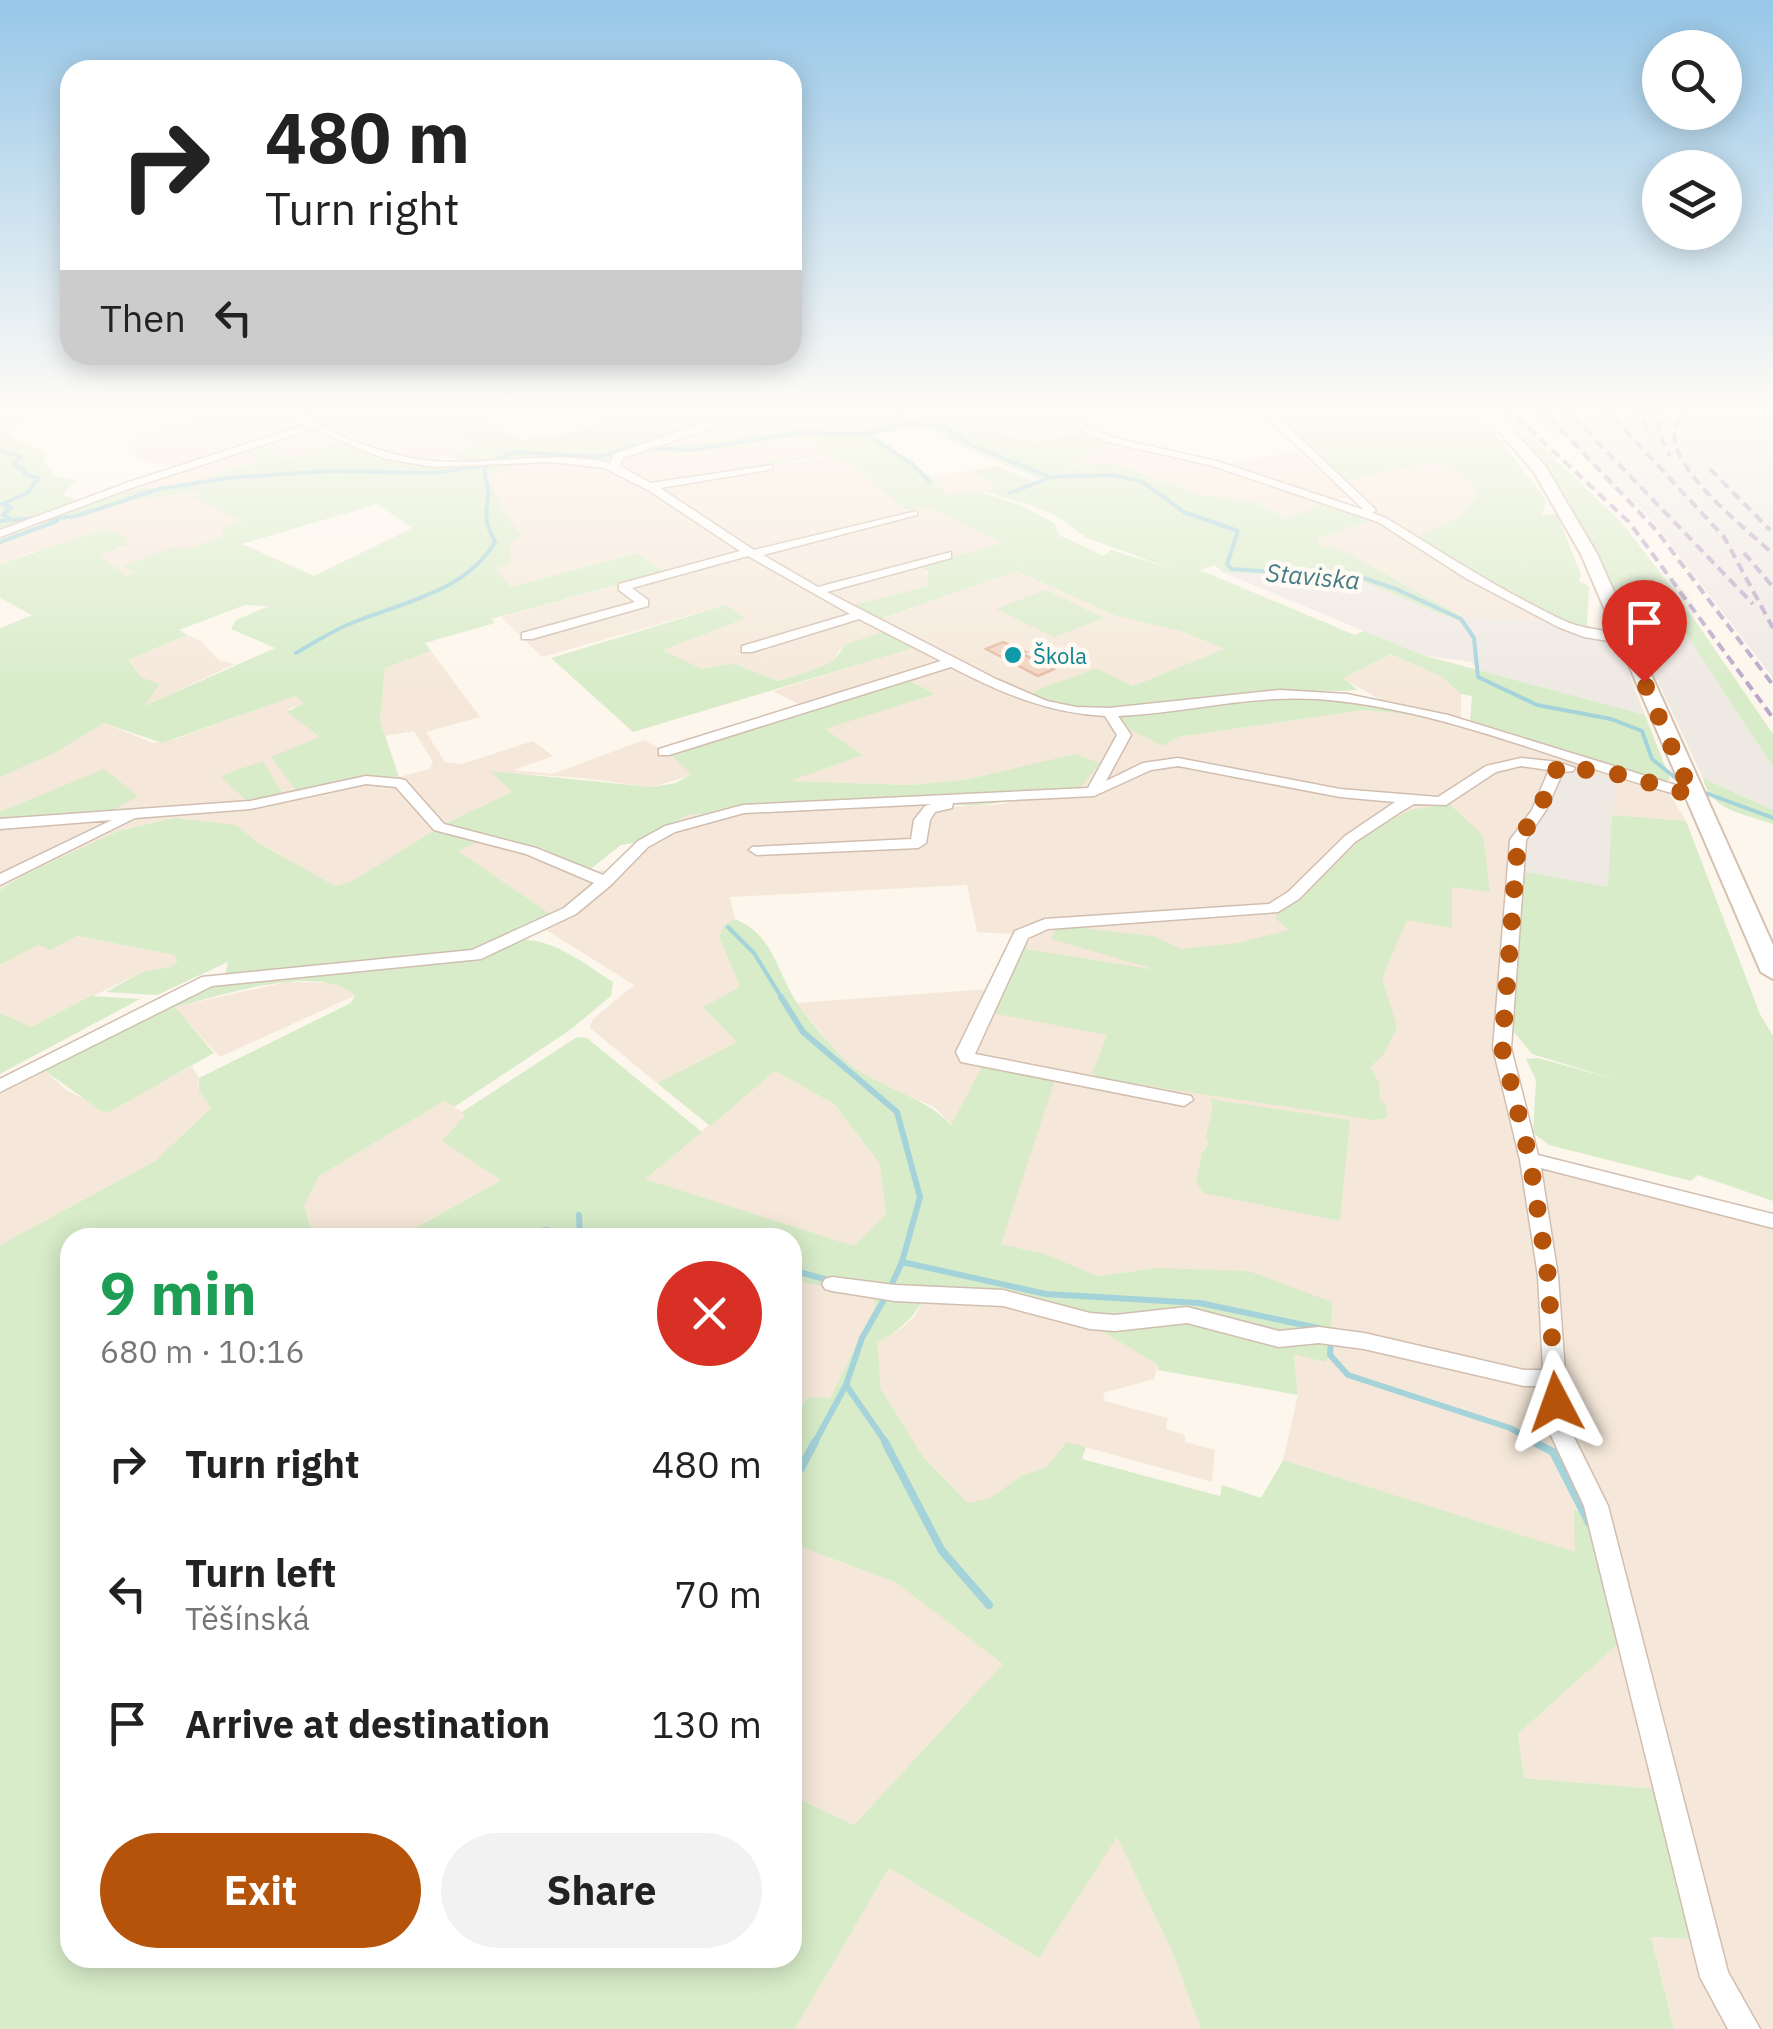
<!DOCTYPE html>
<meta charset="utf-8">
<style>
:root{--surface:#fff;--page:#f2f2f2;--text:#222;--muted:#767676;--accent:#b45309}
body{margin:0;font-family:"IBM Plex Sans",sans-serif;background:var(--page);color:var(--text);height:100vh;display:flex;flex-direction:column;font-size:38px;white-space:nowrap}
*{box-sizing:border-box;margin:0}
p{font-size:32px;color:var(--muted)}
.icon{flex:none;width:55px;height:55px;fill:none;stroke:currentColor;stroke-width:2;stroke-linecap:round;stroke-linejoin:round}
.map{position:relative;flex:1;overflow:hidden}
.panel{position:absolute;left:60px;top:1228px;width:742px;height:740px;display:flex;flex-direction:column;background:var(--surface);border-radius:30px;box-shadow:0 5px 25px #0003}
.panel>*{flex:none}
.hud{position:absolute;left:60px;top:60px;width:742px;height:305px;border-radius:30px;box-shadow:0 5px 25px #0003;background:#fff;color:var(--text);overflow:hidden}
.buttons{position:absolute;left:1642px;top:30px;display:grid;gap:20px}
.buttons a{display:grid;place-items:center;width:100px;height:100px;border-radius:50%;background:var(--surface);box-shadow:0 5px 25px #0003;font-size:50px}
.pin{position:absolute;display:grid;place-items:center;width:85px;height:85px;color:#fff;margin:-102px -42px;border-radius:50% 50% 50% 0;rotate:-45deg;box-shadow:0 0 10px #0007}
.pin .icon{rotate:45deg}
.me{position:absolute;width:110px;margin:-55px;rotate:356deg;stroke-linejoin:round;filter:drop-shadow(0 0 8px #0008)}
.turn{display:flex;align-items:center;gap:35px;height:210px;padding:0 40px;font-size:45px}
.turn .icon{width:130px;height:130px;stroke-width:2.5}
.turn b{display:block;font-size:70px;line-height:85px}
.then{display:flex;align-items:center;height:95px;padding:0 40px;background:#0003;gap:20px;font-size:38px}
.round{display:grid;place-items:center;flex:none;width:105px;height:105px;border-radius:52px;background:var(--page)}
.head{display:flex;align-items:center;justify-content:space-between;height:170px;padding:0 40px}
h1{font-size:60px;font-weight:800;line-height:75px;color:#1e9e55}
.primary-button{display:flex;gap:20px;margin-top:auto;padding:20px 40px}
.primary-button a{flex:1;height:115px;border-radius:60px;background:var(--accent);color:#fff;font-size:40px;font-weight:800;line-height:115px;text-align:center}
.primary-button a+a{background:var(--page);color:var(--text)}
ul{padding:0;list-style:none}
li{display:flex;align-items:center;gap:30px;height:130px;padding:0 40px}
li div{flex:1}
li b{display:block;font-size:38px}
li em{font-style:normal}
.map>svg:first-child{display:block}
.residential{fill:#f5e8da}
.industrial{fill:#efe9e4}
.green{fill:#d8ecc9;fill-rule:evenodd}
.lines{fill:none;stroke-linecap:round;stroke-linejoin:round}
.stream-far2{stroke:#a5d3da;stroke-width:4}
.stream-far1{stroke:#a5d3da;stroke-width:6}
.stream{stroke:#a5d3da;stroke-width:8}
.building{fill:#f3d5c3;stroke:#e6bba3;stroke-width:2.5}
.minor-casing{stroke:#d1beb0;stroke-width:3}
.secondary-casing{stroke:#d6c0b0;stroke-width:4}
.minor{fill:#fff;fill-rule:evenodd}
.secondary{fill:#fff;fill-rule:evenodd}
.rail{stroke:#b9a8c9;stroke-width:4;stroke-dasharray:10 6;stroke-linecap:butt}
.route{stroke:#b45309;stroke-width:18;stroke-dasharray:0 32.4}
.culture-dot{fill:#0f9aa8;stroke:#fffaf3;stroke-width:4}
.labels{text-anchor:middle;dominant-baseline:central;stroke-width:9;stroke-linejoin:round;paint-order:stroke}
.far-culture-label{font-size:22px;fill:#0d838f;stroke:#fffaf3;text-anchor:start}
.far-water-label{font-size:25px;font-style:italic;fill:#437c86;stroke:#fffaf3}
</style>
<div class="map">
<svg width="1773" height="2029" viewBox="0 0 1773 2029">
<rect width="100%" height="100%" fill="#fdf6ec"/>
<g class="residential">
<polygon points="211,406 285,406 318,426 344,432 365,425 383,433 442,424 480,448 425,460 380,449 344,435 322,450 286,461 265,459 191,482 113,496 106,492 173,468 137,459 132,438 199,417 209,412"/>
<polygon points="649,406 743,406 758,412 772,406 777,406 768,410 801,406 893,406 897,423 863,430 801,429 673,446 672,440 707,431 731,418 646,432 624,419 624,413"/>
<polygon points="958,406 1114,406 1127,412 1076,421 1122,439 1222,464 1297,451 1333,483 1441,460 1474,486 1478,494 1459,517 1421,536 1552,622 1462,617 1348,553 1319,545 1318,539 1374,519 1354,497 1330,500 1286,520 1255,502 1202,495 1112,463 1064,467 1111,443 1073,433 1036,446 992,431 993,423 962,411"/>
<polygon points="807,434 827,452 732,471 835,456 882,486 1003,543 922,567 930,578 928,586 854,605 884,618 1017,571 1114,615 1183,632 1226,649 1131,686 1108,709 1163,746 1178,737 1364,710 1404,713 1342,678 1391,654 1442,677 1461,694 1461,720 1663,783 1686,821 1612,815 1616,779 1562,771 1507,1045 1529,1149 1544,1158 1773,1218 1773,2029 1674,2029 1651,1937 1692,1939 1658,1789 1524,1778 1518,1734 1619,1643 1575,1553 1283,1460 1298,1395 1294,1353 1330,1355 1329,1325 1157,1268 1098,1276 1045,1254 1000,1244 952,1125 934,1107 861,1075 840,1056 796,1003 989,989 1013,934 977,932 967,885 730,897 735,919 724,925 719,937 740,987 737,1042 657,1083 590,1028 593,1019 634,985 546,930 537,920 549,914 457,851 476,841 551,861 559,856 588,871 607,870 640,839 688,815 927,799 952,807 1004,804 1018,798 970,779 912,785 787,781 862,754 824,729 934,694 906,679 808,709 773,691 911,648 840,649 835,659 823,666 778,681 733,663 702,669 662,650 745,618 726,605 542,657 501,617 663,573 636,553 511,587 496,568 509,543 522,535 503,512 489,479 502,475 507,463 616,456"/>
<polygon points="972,471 998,488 977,495 962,492 948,497 928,475"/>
<polygon points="200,491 244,521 224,536 189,549 125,567 136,573 133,575 126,576 99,555 124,547 31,552 0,564 0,535 58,512 72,517 122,499"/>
<polygon points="187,635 201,641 219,660 235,664 142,707 159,684 141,677 128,660"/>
<polygon points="431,651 480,717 426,732 445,762 462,764 533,741 553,756 514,770 552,774 644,740 670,754 692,775 652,787 583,778 492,772 513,792 448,822 352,881 334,886 227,824 210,825 174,818 118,831 23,875 0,890 0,777 53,754 104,723 153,743 176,739 296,695 305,703 288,709 321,737 353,780 399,777 430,769 433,762 414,731 385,736 380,721 385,668"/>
<polygon points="77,936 174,955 179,961 170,967 142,972 30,1027 0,1013 0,965 38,944 51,950"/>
<polygon points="286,982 342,983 356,995 220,1057 174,1007"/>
<polygon points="192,1066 199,1078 198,1085 212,1107 155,1161 0,1245 0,1090 42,1068 66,1090 109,1111"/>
<polygon points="775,1071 834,1104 880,1164 886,1215 854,1247 643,1179"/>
<polygon points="444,1101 466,1114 443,1140 502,1179 399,1237 323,1237 310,1227 303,1206 319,1176"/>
<polygon points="793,1280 874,1297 876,1305 830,1398 809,1397 793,1415"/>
<polygon points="926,1295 1065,1309 1158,1364 1154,1379 1103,1393 1105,1401 1168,1418 1166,1429 1185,1435 1185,1442 1215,1450 1212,1482 1067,1442 1046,1467 1021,1476 990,1498 968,1503 924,1458 881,1389 876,1343 902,1328 915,1316"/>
<polygon points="793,1544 895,1582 1004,1664 854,1825 793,1796"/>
<polygon points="1117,1836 1171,1949 1201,2029 795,2029 889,1868 1039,1958"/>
</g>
<g class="industrial">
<polygon points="1523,406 1773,406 1773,678 1654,523 1627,494 1619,494 1566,438 1550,432"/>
<polygon points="1222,572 1357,579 1445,616 1552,622 1607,640 1612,652 1623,658 1645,715 1557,709 1482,678 1472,662 1422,655"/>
<polygon points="1634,630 1686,634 1773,767 1773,810 1703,778"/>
<polygon points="1563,770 1616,779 1609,888 1520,871 1522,840"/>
</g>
<g class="green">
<path d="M0,406L6,411L22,406H65L25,419L9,432C19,447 37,443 46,456L43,462L57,477L77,480L63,494L82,503L110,494L191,482L263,460L240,449L258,444L287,461L336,443L338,437L379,459L507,463L514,466L489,479L503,512L522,535L509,544L511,563L496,568L511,587L636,553L665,572L491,619L495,623L425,643L431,651L385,668L380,721L399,777L378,776L296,791L271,757L320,737L287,712L304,703L295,696L162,743L104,723L53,754L0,777V628L32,615L0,598V564L106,529L127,537L123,542L128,544L100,556L127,576L135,573L123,566L171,548L189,549L223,536V528L243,521L193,497L204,492L200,491L129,501L122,499L72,517L57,512L0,535ZM377,504L412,528L314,576L242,544ZM245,605L269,606L236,620L231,629L275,648L144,706L160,684L141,677L128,660L187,635L179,630Z"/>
<path d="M285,406H450L523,440L583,430L624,413V419L647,432L737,417L707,431L673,440L674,446L801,429L866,433L863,430L896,423L893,406H958L962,411L993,423L992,431L1035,445L1073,433L1113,442L1067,466L1112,463L1202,495L1255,502L1286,520L1325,502L1374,519L1318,539L1319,545L1348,553L1462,617L1445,616L1357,579L1222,572L1215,565L1200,570L1355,635L1364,631L1422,655L1645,715L1670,779L1663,783L1470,722L1472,696L1461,694L1442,677L1391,654L1343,678L1358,690L1316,692L1390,706L1408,714L1364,710L1178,737L1163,746L1127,728L1117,716L1149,703C1111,710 1071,712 1034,697L1033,693L1037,690L1097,668L1132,686L1225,649L1183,632L1114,615L1017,571L877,620L853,605L928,586V572L920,566L1002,543L927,507L907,510C883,494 867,471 838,459C814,448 758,475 730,469L826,452L807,434L691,451L626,452L605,462L463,463L450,455L479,447L442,424L383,434L365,425L339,433ZM903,429L935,430L958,445L1047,482L1038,483L996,466L972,471L997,487L985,492L1030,505L1053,514L1087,538L1173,569L1111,550L1104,556L1059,535L1055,524C1029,507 979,484 948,496L928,475L870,435Z"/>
<polygon points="1264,406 1454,406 1495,434 1546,500 1542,515 1557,514 1581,575 1579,581 1589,586 1587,626 1560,620 1421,540 1420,536 1459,517 1478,494 1474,486 1441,460 1342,482"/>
<polygon points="1524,429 1621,522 1676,593 1773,734 1773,767 1686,634 1634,630 1568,499 1524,437"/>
<polygon points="1045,590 1104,618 1054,637 996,609"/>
<polygon points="726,605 746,618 663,650 702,669 733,663 778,681 823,666 835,659 846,644 882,632 913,648 633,732 551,658"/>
<path d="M906,679L935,694L825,729L863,755L790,781L912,785L970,779L1075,754L1100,763L1076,793C1058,794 1038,794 1020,798C988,805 961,810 927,799L688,815L634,843L621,845L588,871L542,848L486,837L458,851L550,914L522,927L517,940C553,937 584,964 613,982L611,996L570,1030L454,1107L444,1101L319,1176L304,1206L310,1227L323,1237L70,1238V1958H792L793,1796L854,1825L1003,1664L895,1582L793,1544V1415L809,1397L830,1398L876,1305L873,1297L793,1280L792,1238L399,1237L501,1180L442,1141L465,1115L462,1112L577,1037L587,1038L702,1132L645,1179L854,1246L886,1214L880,1164L834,1104L775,1071L710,1126L657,1083L737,1042L703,1007L740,987L719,937L724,925L735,919C774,935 776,971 797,1003C808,1020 823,1036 836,1051C867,1088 919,1090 951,1125L982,1067L1055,1080L1001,1244L1045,1254L1098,1276L1157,1268L1249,1271L1332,1302L1330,1355L1325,1362L1294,1354L1298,1395L1158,1370L1157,1364L1065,1309L926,1295C913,1319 900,1330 877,1343L881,1389L924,1458L968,1503L990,1498L1021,1476L1046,1467L1067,1442L1086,1447L1082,1459L1220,1496L1222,1485L1261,1498L1283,1460L1575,1552L1574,1510L1596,1518L1619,1643L1518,1734L1524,1778L1658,1789L1693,1939L1651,1937L1674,2029H1201L1171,1949L1117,1837L1039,1958L889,1868L795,2029H0V1245L155,1161L211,1108L199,1091V1078L351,1003L355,995C317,962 221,996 175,1007L214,1053L109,1112L101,1111L44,1070L173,1007L171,999L224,979L228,962L157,995L106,992L142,972L170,967L178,961L174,955L77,936L51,950L38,945L0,965V890L23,875L118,831L174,818L236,825L257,842L335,886L352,881L448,822L512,792L490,771L652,787L676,783L691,774L670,754Z"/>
<polygon points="263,761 283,794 247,801 220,776"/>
<polygon points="104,769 138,796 112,811 0,819 0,812"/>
<path d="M1703,778L1773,810V824C1745,814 1710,811 1703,778Z"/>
<polygon points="1449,804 1483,835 1490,892 1452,887 1452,928 1407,920 1382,978 1397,1027 1384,1054 1370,1067 1379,1082 1380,1100 1386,1105 1387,1118 1374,1120 1102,1079 1092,1074 1107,1035 991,1013 1019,948 1157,970 1051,939 1057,925 1080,924 1089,929 1153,936 1181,949 1237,943 1289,930 1276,919 1277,914 1304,895 1366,834 1410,810"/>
<polygon points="1612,815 1686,821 1760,1014 1773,1036 1773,1201 1698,1175 1691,1181 1549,1145 1533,1133 1536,1080 1526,1059 1538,1058 1614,1079 1532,1054 1510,1027 1520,871 1608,887"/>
<polygon points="91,996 140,999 0,1074 0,1013 31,1027"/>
<polygon points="1210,1099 1350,1120 1340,1221 1203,1193 1196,1182 1202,1153 1209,1144 1206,1137 1213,1105"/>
</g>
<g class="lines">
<g class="stream-far2">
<polyline points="900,406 904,423 944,426 971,445 1050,477 1113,475 1143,482 1184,512 1238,531 1227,564 1232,569 1364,578 1396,589 1461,619 1474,638 1478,677 1537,705 1611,719 1642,731 1652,759 1683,784"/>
<polyline points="867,434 912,464 930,482"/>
<polyline points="648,448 691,450 798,433 867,434 904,423"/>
<polyline points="0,451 21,456 13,464 24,469 24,474 38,478 27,493 2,504 11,507 3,515 10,519"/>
<polyline points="493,461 515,452 600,457 636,445"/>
<polyline points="1010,493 1049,478"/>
<polyline points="49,519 77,516 159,489 229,478 328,471 436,473 487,465"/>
<polyline points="0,521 37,518"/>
<polyline points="0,542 57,521"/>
<path d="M296,653C315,642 332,631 352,623C401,603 467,591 495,542C482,514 487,520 488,493C489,483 483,478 485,468"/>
<polyline points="1703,792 1773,818"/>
<polyline points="728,927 754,953 783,1000"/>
</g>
<g class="stream-far1">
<polyline points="781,997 803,1032 897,1112 920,1197 902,1262"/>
<polyline points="579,1215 580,1238"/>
<polyline points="504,1237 547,1230 568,1238"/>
<polyline points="658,1238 687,1238"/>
<polyline points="792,1270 828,1280"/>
<polyline points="891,1286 902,1262 1046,1294 1200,1303 1318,1328"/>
<polyline points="886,1296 862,1338 846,1385 887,1444"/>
<polyline points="1331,1342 1330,1355 1348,1375 1510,1428 1539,1444"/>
<polyline points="814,1444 846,1385"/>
</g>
<g class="stream">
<polyline points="885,1442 942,1551 989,1605"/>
<polyline points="1534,1442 1553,1452 1589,1523"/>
<polyline points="801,1468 815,1442"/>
</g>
</g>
<polygon class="building" points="1003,642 1026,652 1022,654 1054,669 1038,676 986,649"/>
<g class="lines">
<defs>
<g id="minor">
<path d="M275,406C298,405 323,428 344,437C365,446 388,453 410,458C477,470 543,448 610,463L613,454C679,432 743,406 813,406L808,409L744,418L622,458L620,466L651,483L772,465V469L768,470L660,488L754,550L917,511V515L763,555L818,587L951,552V558L827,592L996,679L1047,701L1076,707L1109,708L1280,690L1347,694L1448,715L1698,792V798L1693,799C1568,766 1446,708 1316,699C1250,695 1184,713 1118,716L1131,735L1106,781L1143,763L1178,758L1340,789L1438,797L1486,766L1521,758L1558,762L1575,768L1573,771L1563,772L1546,810L1526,840L1511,1048L1538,1155L1773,1214V1228L1541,1168L1558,1276L1569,1427L1608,1506L1728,1972L1760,2029H1728L1700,1977L1584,1506L1547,1427L1544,1386H1524L1364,1349L1319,1343L1279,1347L1187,1323L1115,1331L1090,1329L1003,1306L895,1301L832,1291L825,1289L822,1284L825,1279L832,1277L895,1285L1003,1290L1090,1313L1115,1315L1187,1307L1279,1331L1319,1327L1364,1333L1524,1370H1543L1538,1276L1520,1160L1493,1048L1510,840L1532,810L1549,770L1521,766L1496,772L1446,805L1414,804L1402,811L1355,842L1299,899L1278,912L1048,929L1028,938L975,1054L1191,1096L1193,1100L1184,1106L961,1062L956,1052L1015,931L1045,919L1269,904L1288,892L1345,836L1395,802L1340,797L1178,766L1151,770L1094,796L953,803L952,808L935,812L930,820L926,843L918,848L757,855L749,850L752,847L911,839L914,820L925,806L931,804L744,813L675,832L648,847L611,885L576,914L481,959L212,986L0,1092V1079L202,977L472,950L564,908L594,883L526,854L434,830L396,787L366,784L250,809L135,818L0,885V874L112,820L0,829V819L250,801L366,776L400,779L405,780L444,824L536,848L603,875L638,841L665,826L743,805L1088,788L1117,735L1105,716C1048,713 1001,693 951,667L669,755H659V749L941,661L859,619L752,652H742V646L850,614L748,556L632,588L648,600V606L532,639H522V633L635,602L619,590V584L740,551L648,490L604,468L551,462L434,467L383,458L312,429L134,487L0,537V530L126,483L304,425Z"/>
<path d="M1036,406H1048L1111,437L1220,462L1364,510L1255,406H1266L1374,508L1376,510L1372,513L1386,518C1445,554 1504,593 1567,622C1588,631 1615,629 1633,640L1627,644L1584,637L1558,627L1467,579L1378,522L1213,466L1104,441Z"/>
</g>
<polygon id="secondary" points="1477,406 1492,406 1546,467 1597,554 1773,945 1773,979 1761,972 1581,554 1534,472"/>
</defs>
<use href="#minor" class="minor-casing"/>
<use href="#secondary" class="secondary-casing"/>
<use href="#minor" class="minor"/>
<use href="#secondary" class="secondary"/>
<g class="rail">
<polyline points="1505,406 1629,522 1773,718"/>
<polyline points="1539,406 1656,530 1773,685"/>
<polyline points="1563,406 1753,604"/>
<polyline points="1603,406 1724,537 1773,628"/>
<polyline points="1637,406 1650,437"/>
<polyline points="1655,406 1660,436 1670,456"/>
<path d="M1690,406C1686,412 1679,419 1676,425C1661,464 1748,530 1773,554"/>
<polyline points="1710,469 1770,530"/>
<polyline points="1744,553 1773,587"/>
</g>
</g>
<linearGradient id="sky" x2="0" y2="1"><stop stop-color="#97c7e8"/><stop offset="0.59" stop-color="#fefbf6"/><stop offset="1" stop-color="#fefbf6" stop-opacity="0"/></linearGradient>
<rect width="1773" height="690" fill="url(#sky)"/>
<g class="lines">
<polyline class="route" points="1556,1402 1548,1276 1530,1160 1502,1048 1518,840 1539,810 1558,766 1623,775 1692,795 1644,682"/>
</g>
<circle class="culture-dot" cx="1013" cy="655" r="10"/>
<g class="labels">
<g class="far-culture-label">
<text x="1033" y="655">Škola</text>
</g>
<g class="far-water-label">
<text transform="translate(1313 576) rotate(5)">Staviska</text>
</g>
</g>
</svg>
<div class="buttons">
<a><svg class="icon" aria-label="search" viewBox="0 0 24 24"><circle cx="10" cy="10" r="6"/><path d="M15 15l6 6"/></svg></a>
<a><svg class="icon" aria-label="layers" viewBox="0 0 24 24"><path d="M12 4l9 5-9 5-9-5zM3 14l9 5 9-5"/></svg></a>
</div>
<div class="pin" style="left:1644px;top:682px;background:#d93025"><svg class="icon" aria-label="arrive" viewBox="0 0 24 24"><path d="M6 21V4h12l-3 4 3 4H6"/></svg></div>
<svg class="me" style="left:1556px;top:1402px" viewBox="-20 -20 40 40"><path d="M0-17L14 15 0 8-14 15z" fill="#b45309" stroke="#fff" stroke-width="4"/></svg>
<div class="hud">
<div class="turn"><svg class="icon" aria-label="right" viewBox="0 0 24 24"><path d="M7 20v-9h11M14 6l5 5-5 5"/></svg><div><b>480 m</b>Turn right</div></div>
<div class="then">Then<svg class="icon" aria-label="left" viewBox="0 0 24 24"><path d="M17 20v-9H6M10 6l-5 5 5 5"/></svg></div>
</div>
<section class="panel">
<div class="head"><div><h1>9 min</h1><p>680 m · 10:16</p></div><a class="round" style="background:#d93025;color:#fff"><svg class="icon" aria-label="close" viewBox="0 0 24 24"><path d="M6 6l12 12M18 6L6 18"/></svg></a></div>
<ul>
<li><svg class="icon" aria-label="right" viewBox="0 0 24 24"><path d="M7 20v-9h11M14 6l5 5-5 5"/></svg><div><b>Turn right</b></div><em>480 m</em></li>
<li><svg class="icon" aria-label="left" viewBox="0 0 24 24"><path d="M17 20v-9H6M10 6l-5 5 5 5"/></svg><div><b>Turn left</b><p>Těšínská</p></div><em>70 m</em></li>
<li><svg class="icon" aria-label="arrive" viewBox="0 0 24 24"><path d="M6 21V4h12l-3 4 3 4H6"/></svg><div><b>Arrive at destination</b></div><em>130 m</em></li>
</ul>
<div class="primary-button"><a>Exit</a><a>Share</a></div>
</section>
</div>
